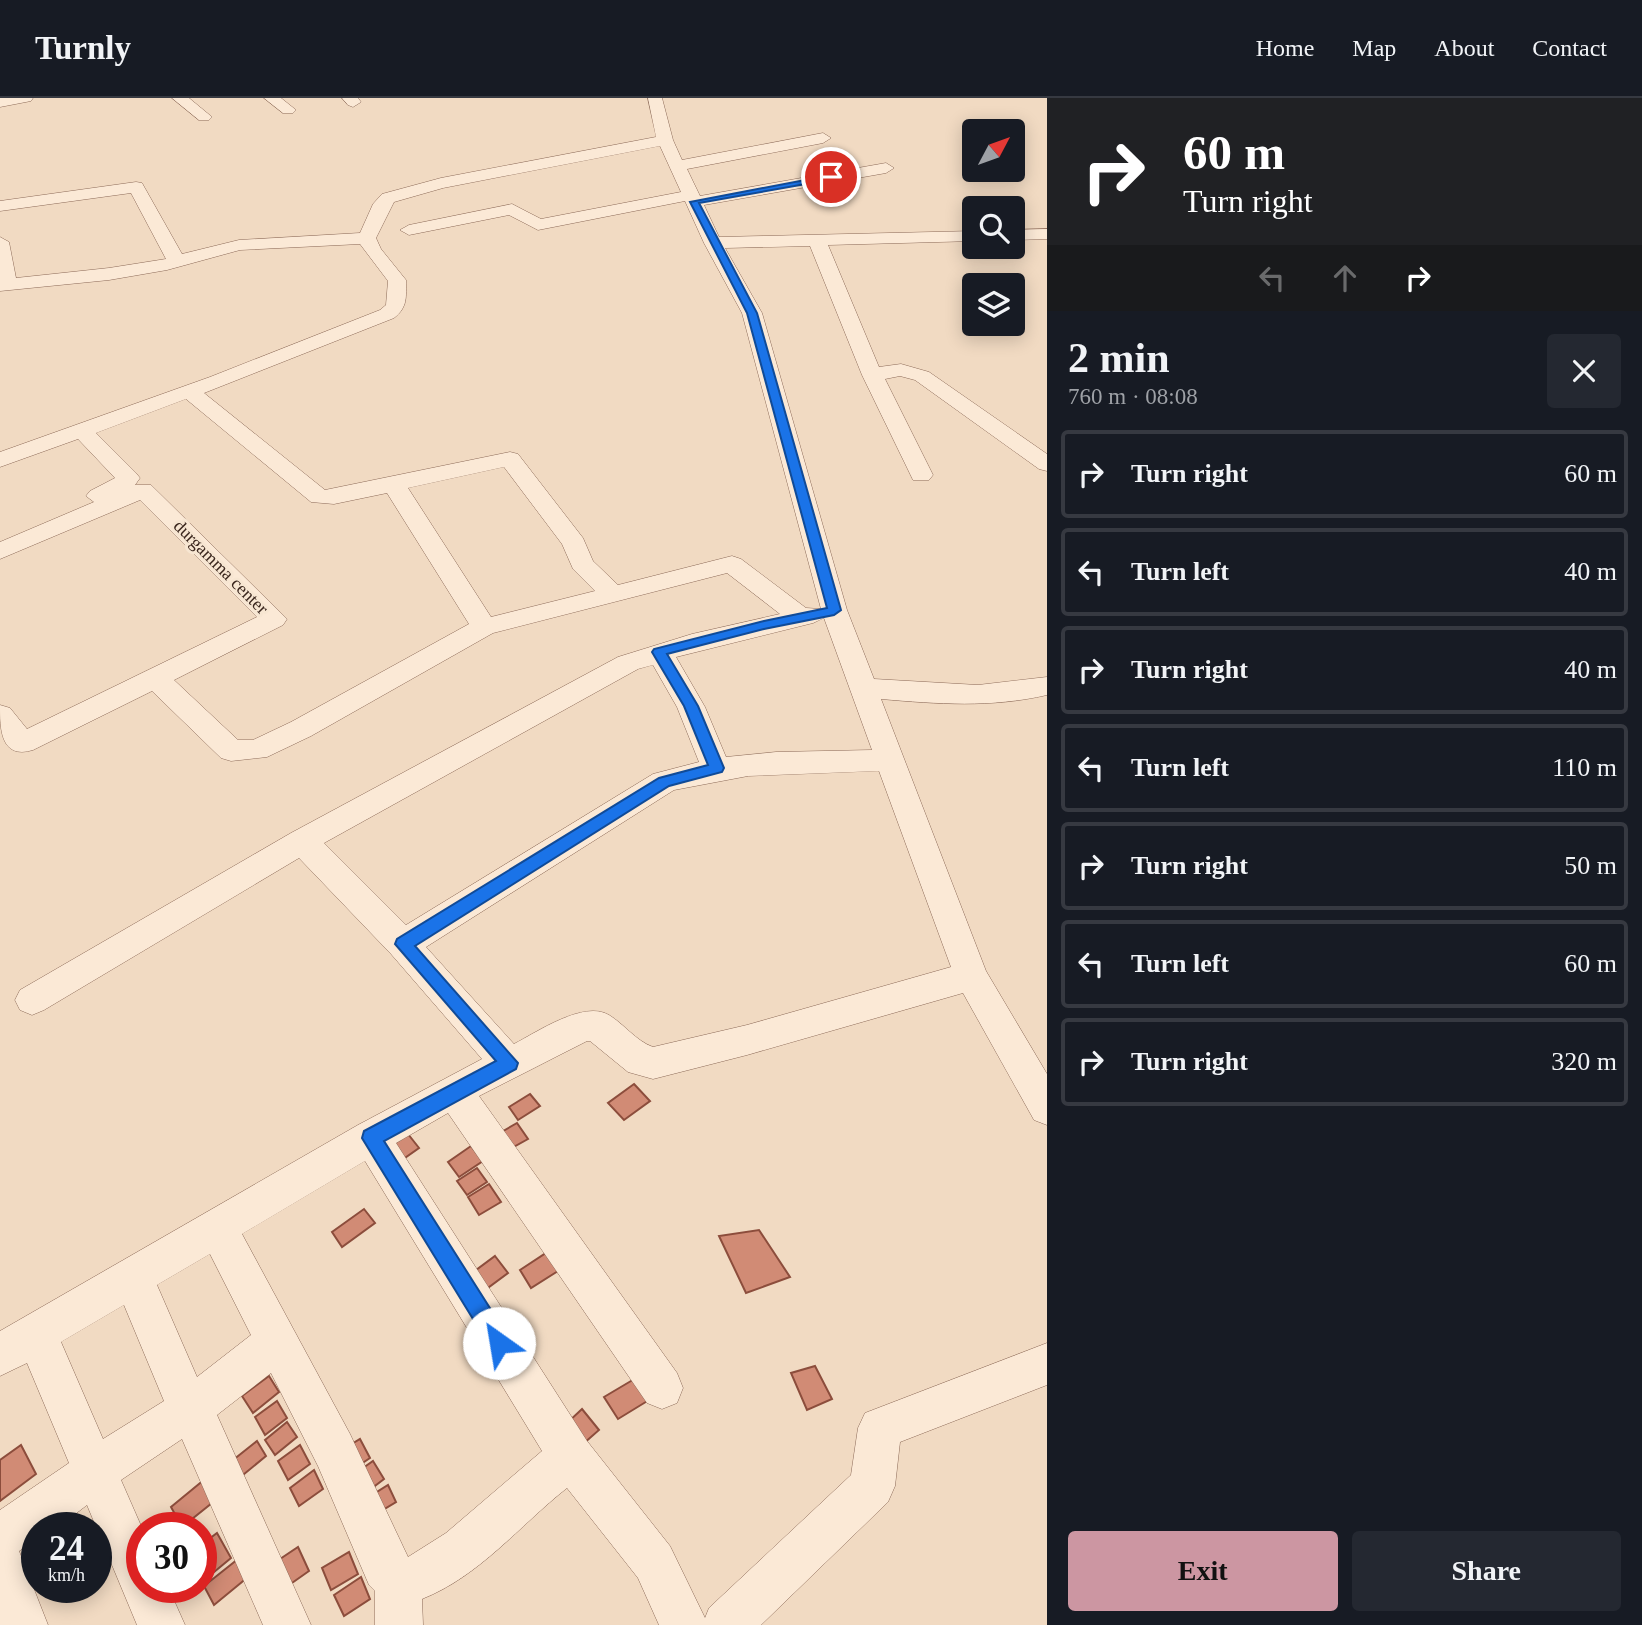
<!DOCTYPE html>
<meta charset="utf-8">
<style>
:root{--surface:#171b24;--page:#242831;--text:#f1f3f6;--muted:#9ea1a6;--line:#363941;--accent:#cc96a2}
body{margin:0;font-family:Georgia,serif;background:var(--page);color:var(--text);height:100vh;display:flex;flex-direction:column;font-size:26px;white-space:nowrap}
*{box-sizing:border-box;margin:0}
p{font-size:23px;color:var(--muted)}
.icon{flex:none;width:38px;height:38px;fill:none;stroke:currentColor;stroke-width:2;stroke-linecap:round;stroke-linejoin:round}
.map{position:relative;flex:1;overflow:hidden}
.details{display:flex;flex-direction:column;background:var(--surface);width:595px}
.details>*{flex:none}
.banner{background:#202124;color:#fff;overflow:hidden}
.needle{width:46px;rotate:49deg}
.buttons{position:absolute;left:962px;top:21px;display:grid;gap:14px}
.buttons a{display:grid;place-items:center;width:63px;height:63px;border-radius:7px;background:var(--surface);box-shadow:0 4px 18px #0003;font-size:35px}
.speed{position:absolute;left:21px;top:1414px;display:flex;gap:14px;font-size:35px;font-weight:700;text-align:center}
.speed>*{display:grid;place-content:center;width:91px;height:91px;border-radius:50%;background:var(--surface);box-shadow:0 4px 18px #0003;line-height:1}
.speed small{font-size:18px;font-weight:400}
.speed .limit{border:10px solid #d22;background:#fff;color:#111}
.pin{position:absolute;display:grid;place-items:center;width:60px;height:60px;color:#fff;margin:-30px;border:4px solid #fff;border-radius:50%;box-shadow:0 2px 7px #0007}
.me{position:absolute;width:77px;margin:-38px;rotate:328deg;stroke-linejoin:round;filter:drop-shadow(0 0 5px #0008)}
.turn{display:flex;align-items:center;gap:24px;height:147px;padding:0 21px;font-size:32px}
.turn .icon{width:91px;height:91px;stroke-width:2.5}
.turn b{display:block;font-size:49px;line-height:60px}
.lanes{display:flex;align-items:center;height:66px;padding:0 21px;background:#0003;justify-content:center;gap:35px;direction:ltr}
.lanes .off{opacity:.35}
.round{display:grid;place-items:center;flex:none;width:74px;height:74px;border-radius:7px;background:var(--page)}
.head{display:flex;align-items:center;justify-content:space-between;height:119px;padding:0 21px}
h1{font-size:42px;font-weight:700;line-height:52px}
.cta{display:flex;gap:14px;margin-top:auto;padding:14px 21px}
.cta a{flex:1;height:80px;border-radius:7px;background:var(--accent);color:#111;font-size:28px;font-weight:700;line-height:80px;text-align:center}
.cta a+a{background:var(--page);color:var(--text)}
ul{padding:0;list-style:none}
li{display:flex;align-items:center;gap:21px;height:88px;margin:0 14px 10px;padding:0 7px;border:4px solid var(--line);border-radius:7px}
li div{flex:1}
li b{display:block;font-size:26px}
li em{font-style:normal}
header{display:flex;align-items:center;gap:42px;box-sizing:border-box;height:98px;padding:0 35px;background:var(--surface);border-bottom:2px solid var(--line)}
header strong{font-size:33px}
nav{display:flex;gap:38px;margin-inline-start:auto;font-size:24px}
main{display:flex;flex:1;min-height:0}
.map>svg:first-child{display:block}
.building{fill:#d18b75;stroke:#8c4d3c;stroke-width:2}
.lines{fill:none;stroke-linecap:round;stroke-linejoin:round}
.minor-casing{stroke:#8c6a58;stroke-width:1}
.minor{fill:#fbe9d6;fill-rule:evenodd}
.route{fill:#1a73e8;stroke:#114b97;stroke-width:2}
.labels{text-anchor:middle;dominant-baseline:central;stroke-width:6;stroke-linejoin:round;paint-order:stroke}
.street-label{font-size:18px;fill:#3a261d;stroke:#f7e6d2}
</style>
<header>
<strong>Turnly</strong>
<nav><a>Home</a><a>Map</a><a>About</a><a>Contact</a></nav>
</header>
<main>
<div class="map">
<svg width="1047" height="1527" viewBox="0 0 1047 1527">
<rect width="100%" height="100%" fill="#f1dac2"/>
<g class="building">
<polygon points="634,986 650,1003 624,1022 608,1005"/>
<polygon points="530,996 540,1008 518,1022 509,1009"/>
<polygon points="517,1025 528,1041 501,1056 491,1040"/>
<polygon points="408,1036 419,1050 399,1064 389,1049"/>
<polygon points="471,1048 483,1063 459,1079 448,1064"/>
<polygon points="477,1070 487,1084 467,1097 457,1083"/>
<polygon points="489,1086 501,1104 479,1117 468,1099"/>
<polygon points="364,1111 375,1125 342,1149 332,1134"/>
<polygon points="759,1132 790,1179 746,1195 719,1138"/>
<polygon points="546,1155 558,1173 531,1190 520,1172"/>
<polygon points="495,1158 508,1175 485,1192 472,1175"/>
<polygon points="815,1268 832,1301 807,1312 791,1275"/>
<polygon points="269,1278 279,1294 253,1315 242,1298"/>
<polygon points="636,1280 649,1302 618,1321 604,1299"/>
<polygon points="277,1303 287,1320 265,1337 255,1319"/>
<polygon points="582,1311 599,1332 583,1346 567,1325"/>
<polygon points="287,1324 297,1339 275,1357 265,1342"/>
<polygon points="360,1341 370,1360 352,1372 342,1352"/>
<polygon points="257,1343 266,1358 232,1386 223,1370"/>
<polygon points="21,1347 36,1376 0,1403 0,1362"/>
<polygon points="300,1347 310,1366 288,1382 278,1363"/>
<polygon points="373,1363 384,1381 367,1394 356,1375"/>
<polygon points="314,1372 323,1391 299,1408 290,1390"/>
<polygon points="205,1381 217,1401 182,1429 171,1409"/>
<polygon points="388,1387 396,1404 376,1416 369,1399"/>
<polygon points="217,1435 231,1460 208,1479 201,1467 201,1447"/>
<polygon points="298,1449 309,1473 282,1492 271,1467"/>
<polygon points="349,1454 358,1476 331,1492 322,1470"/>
<polygon points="238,1461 248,1479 214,1507 204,1488"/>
<polygon points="361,1479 370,1501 344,1518 334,1497"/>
</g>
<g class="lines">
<defs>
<g id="minor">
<polygon points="0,0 33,0 31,3 0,9"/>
<polygon points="172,0 189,0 212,19 209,22 199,22"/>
<polygon points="264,0 281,0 296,12 293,15 283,15"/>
<polygon points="342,0 358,0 361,4 353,9 348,7"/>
<path d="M648,0H662L673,42L682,62L823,35L831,40L823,45L687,71L700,98L886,65L894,70L886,75L704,107L719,139L975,133V143L828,147L879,269L901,266L929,274L1047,356V373L1039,371L915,282L900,278L885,281L933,377L929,382H913L862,277L810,148L725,150L762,215L847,512L874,581L978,587L1047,579V597C991,610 938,606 881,601L986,873L1047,976V1027L1034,1022L963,895L747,957L653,981L628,974L590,943H587L479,998L677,1275L683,1290L677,1305L662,1311L647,1305L448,1015L396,1045L587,1343L670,1448L705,1520L709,1510L851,1377L858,1330L865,1315L1047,1245V1287L900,1344L895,1388L888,1404L761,1527H659L638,1480L567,1390C519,1428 480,1478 422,1501L423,1527H375V1493L369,1487L318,1368L271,1275L217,1317L311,1527H263L182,1341L121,1382L142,1430V1489H168L185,1527H137L87,1407L57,1430H37V1442L19,1453L48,1527H0V1412L69,1365L27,1265L0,1278V1233L358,1027L482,961L391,856L299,760L44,912L32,917L20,912L15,902L20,892L291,735L618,559L692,536L780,516L727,475L493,535L311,638L267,659L231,663L221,660L152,593L33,652C0,662 0,630 0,607L10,610L27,631L257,519L140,402L0,461V444L94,404L86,398L90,393L115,380L78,341L0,369V354L210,279L380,212L386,207L388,183L360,146L240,152L167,172L109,182L0,193V139L9,144L16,180L109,170L166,161L131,95L0,113V103L136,84L142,85L182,156L239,142L360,135L373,106L382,96L441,80L656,39ZM660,48L681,94L541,121L512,106L409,127L400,132L409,137L509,117L538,132L685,103L704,145L742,215L821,511L806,510L741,461L732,458L618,487L593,463L583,440L518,356L510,354L325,392L204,295L394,220C408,209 406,199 406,182L381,151L376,140L394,104L443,90ZM186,301L311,404L334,406L387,395L469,526L291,624L253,642H238L174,582L283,527L287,521L151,387H135L140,380L136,375L96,335ZM504,369L562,446L573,471L595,493L491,519L408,390ZM824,520L872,652L776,654L726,659L705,609L676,559L813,525ZM653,567L677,609L699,664L653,676L406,827L324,745L638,571ZM879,673L951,869L747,927L653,949C636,943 624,926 609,917C584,902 537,934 514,946L426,849L674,692L748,678ZM365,1063L542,1353L446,1435L408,1459L350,1336L242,1136ZM210,1156L251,1237L197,1279L157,1187ZM124,1207L164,1303L103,1341L61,1244Z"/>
<polygon points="1047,131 1047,141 1013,142 1013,132"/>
</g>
</defs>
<use href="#minor" class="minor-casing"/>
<use href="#minor" class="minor"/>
</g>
<polygon class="route" points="831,77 834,81 699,105 757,215 841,512 834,517 764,531 667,556 698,608 724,670 722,674 669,688 415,848 518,965 516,971 384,1043 507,1237 510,1245 507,1252 499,1255 492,1252 362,1040 364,1033 496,963 395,846 397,841 659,680 708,667 684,608 652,554 654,551 764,523 827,510 747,215 690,104"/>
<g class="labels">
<g class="street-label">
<text transform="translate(221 469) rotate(45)">durgamma center</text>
</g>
</g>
</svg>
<div class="buttons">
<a><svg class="needle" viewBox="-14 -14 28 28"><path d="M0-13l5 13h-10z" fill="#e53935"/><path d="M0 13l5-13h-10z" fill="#9ea1a6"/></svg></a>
<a><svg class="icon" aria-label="search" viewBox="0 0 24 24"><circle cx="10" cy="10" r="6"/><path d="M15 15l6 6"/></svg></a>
<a><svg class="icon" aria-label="layers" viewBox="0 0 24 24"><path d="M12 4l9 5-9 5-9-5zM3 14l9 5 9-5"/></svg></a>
</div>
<div class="speed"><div>24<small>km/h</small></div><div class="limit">30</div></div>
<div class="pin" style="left:831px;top:79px;background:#d93025"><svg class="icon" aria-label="arrive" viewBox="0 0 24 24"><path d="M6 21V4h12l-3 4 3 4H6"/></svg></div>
<svg class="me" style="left:499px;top:1245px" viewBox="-20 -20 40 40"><circle r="19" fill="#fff"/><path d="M0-13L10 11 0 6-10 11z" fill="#1a73e8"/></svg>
</div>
<section class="details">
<div class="banner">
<div class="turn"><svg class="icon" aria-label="right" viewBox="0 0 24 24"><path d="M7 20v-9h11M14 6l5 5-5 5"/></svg><div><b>60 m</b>Turn right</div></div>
<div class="lanes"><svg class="icon off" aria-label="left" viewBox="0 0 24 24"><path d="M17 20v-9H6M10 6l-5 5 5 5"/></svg><svg class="icon off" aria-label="ahead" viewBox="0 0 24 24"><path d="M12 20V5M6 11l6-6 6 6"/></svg><svg class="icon" aria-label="right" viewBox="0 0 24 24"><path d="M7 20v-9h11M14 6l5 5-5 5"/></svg></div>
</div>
<div class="head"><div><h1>2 min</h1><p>760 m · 08:08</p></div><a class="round"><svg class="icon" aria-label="close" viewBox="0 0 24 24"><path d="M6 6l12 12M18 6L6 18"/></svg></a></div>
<ul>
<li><svg class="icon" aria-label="right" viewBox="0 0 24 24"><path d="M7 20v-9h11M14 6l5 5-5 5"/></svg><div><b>Turn right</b></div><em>60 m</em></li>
<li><svg class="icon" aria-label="left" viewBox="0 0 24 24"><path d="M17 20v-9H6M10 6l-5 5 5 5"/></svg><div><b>Turn left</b></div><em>40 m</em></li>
<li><svg class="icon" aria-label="right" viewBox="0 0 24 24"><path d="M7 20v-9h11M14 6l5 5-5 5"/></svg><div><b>Turn right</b></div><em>40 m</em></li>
<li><svg class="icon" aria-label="left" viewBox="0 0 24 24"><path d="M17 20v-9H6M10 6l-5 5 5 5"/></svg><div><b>Turn left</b></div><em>110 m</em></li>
<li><svg class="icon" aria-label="right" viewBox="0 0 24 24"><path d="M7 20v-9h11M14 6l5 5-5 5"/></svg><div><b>Turn right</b></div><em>50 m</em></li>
<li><svg class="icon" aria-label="left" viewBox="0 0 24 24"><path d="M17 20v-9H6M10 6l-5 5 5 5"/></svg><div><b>Turn left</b></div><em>60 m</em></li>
<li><svg class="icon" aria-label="right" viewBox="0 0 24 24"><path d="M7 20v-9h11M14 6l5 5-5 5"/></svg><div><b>Turn right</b></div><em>320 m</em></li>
</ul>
<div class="cta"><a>Exit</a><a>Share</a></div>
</section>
</main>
